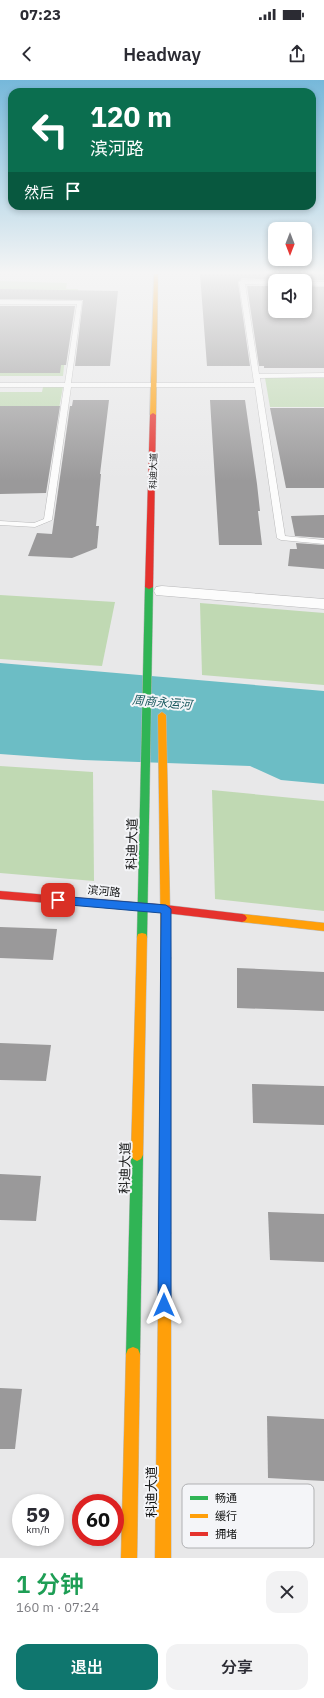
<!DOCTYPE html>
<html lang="zh">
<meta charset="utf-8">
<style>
:root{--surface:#fff;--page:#f2f2f3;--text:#2b2b33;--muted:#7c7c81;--accent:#0f766e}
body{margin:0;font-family:"IBM Plex Sans","Noto Sans SC",sans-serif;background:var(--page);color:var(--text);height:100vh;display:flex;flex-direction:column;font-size:15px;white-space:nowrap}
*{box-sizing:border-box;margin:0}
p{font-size:13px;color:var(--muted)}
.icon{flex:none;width:22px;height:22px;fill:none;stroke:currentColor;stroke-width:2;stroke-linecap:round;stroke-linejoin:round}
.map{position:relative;height:1478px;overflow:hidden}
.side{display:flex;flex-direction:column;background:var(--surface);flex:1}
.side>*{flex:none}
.hud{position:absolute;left:8px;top:8px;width:308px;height:122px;border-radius:12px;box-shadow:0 2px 6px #0003;background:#0b6e4f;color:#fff;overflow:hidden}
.needle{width:26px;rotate:180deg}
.controls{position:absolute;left:268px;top:142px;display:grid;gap:8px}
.controls a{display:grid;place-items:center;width:44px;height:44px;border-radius:8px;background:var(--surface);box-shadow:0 2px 6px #0003;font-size:20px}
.speed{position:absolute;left:12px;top:1414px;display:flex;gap:8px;font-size:20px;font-weight:700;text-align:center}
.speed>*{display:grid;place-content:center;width:52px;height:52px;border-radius:50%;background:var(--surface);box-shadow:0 2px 6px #0003;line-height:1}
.speed small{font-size:10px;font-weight:400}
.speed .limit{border:6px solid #d22;background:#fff;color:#111}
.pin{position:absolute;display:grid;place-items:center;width:34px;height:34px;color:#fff;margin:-17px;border-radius:8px;box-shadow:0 2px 6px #0006}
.me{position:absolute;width:44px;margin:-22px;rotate:0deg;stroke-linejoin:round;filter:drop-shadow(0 0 3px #0008)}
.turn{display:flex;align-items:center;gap:14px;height:84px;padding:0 16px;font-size:18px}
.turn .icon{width:52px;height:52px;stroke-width:2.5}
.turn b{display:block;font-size:28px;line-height:34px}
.then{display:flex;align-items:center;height:38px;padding:0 16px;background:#0003;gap:8px;font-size:15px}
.round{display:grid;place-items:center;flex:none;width:42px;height:42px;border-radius:12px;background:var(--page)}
.overview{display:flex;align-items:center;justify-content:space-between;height:68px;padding:0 16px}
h1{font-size:24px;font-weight:600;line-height:30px;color:#1e9e55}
.button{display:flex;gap:8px;margin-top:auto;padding:8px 16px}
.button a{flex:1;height:46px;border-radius:12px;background:var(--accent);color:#fff;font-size:16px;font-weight:600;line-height:46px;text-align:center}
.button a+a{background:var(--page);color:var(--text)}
.status{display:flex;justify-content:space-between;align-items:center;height:28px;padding:0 20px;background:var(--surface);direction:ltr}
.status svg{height:11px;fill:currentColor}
header{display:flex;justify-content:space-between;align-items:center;height:52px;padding:0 16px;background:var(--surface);font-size:18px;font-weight:600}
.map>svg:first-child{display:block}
.green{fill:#c0d9b3}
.water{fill:#6cbdc5}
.building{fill:#9a999a}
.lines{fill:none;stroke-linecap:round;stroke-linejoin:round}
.lane-casing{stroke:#b9b9ba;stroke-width:1}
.street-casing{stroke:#b9b9ba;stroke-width:1}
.fast-casing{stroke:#b9b9ba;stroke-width:1}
.slow-casing{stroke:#b9b9ba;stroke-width:1}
.jam-casing{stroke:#b9b9ba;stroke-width:1}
.lane{fill:#fcfcfc;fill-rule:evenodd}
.street{fill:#fcfcfc;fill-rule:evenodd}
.fast{fill:#30b455;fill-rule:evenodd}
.slow{fill:#ff9f0a;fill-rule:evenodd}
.jam{fill:#e5322d;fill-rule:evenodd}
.route{fill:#1a73e8;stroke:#114b97}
.labels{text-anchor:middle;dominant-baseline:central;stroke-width:4;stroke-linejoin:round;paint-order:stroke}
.far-street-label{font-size:9px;fill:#121313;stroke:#f4f5f8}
.street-label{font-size:11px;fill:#121313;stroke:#f4f5f8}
.water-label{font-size:12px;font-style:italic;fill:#1a595f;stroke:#f4f5f8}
.near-street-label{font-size:13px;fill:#121313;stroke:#f4f5f8}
.key{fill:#f4f5f8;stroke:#b0b1b3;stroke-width:1}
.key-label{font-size:11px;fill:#121313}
</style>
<div class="status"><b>07:23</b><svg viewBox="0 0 49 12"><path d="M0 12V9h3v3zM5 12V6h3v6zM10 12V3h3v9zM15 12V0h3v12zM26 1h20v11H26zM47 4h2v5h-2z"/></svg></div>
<header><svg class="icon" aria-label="back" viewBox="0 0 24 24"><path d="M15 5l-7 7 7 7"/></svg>Headway<svg class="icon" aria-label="share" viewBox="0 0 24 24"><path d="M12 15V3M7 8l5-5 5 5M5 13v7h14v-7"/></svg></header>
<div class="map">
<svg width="324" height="1478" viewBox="0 0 324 1478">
<rect width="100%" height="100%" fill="#e8e8e9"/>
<g class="green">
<polygon points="0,201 67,203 66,209 78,209 77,217 0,217"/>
<polygon points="0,278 65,278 63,296 0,296"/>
<polygon points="265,298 324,298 324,327 270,327"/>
<polygon points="43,307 63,307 57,339 0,339 0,312 42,312"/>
<polygon points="0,515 115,522 102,586 0,579"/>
<polygon points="200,523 324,533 324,605 202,595"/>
<polygon points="0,686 93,692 94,801 0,793"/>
<polygon points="212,710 324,721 324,831 215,819"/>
</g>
<polygon class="water" points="0,583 324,611 324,704 281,700 250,686 83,680 0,674"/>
<g class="building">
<polygon points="200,194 275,194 275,200 242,198 238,202 250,286 207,286"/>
<rect x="305" y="194" width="19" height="6"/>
<polygon points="247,206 275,206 275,231 305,231 305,206 324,207 324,288 264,288 264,286 259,286"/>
<polygon points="0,209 118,211 110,286 75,286 83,220 0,219"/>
<polygon points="0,226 75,226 66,285 61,285 60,293 0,293"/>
<polygon points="73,320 109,320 100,394 101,394 96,446 99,446 97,468 72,478 28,476 37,453 52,454 70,326 72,326"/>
<polygon points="210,320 245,320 257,404 260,431 258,431 262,465 219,465"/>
<polygon points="0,326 60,326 46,413 0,414"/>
<polygon points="270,328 324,328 324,408 286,408"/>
<polygon points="324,435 324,458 295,456 291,436"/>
<polygon points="296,463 324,465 324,489 288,486 290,469 297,469"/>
<polygon points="0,847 57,849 53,880 0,878"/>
<polygon points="237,888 324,892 324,931 237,928"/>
<polygon points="0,963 51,965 46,1001 0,1000"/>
<polygon points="252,1004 324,1006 324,1045 253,1043"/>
<polygon points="0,1094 41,1096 36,1141 0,1140"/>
<polygon points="268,1132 324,1134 324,1182 270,1180"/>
<polygon points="0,1308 22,1309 15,1369 0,1369"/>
<polygon points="267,1336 324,1339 324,1401 268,1398"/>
</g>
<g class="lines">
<defs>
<g id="lane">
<polygon points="242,200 275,201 275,205 245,204 259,294 324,293 324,297 260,298 285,456 324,460 324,464 281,460 277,458 255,307 71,307 52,440 35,447 0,445 0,441 34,443 44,439 64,307 0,307 0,303 65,303 77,224 0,224 0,220 82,221 71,303 254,303 239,202"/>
<polygon points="305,201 324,202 324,206 305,205"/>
</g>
<polygon id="street" points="162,506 324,519 324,529 156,515 154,511 156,507"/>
<g id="fast">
<polygon points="149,505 153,507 147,857 146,860 142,861 138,860 137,857 145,507"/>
<polygon points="166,874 170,875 171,878 171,1153 169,1157 165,1159 161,1157 159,1153 161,878 162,875"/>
<polygon points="137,1069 141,1071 143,1075 140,1274 138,1279 133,1281 128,1279 126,1274 131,1075 133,1071"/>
</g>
<g id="slow">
<polygon points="154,194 158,194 156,335 153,337 150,335"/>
<polygon points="162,632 166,635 171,878 170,881 166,882 162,881 161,878 158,635"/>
<polygon points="242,834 324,843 324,851 242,842 239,841 237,838 239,835"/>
<polygon points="142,853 146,854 147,857 143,1075 141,1079 137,1081 133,1079 131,1075 137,857 138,854"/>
<polygon points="165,1147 169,1149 171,1153 171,1478 155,1478 159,1153 161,1149"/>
<polygon points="133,1267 138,1269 140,1274 137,1478 121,1478 126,1274 128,1269"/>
</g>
<g id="jam">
<polygon points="153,333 156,335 153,507 149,509 145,507 150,335"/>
<polygon points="0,811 157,824 242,834 245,835 247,838 245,841 242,842 157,832 0,819"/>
</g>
</defs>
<use href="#lane" class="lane-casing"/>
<use href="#street" class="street-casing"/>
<use href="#fast" class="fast-casing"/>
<use href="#slow" class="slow-casing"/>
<use href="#jam" class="jam-casing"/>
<use href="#lane" class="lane"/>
<use href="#street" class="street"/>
<use href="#fast" class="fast"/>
<use href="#slow" class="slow"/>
<use href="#jam" class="jam"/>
</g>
<linearGradient id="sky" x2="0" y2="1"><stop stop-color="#76b8da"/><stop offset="0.48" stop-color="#f5f5f5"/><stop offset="1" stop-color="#f5f5f5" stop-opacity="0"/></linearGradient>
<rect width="324" height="401" fill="url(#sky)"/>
<polygon class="route" points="58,816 166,825 171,829 171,1225 169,1229 164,1231 160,1229 158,1225 161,833 58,824 53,820"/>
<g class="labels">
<g class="far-street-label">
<text transform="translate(153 391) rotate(-89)">科迪大道</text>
</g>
<g class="street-label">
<text transform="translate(104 811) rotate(5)">滨河路</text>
</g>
<g class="water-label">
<text transform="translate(162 622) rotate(5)">周商永运河</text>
</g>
<g class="near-street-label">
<text transform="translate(132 764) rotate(-89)">科迪大道</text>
<text transform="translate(125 1088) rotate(-89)">科迪大道</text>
<text transform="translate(151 1412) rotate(-90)">科迪大道</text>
</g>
</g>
<rect x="182" y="1404" width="132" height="64" rx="6" class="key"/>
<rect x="190" y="1416" width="18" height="4" fill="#30b455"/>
<rect x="190" y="1434" width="18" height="4" fill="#ff9f0a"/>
<rect x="190" y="1452" width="18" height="4" fill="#e5322d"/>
<g class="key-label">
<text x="215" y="1422">畅通</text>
<text x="215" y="1440">缓行</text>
<text x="215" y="1458">拥堵</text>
</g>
</svg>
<div class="controls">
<a><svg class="needle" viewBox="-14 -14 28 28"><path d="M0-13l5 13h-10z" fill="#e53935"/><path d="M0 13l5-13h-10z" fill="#7c7c81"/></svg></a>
<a><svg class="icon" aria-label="sound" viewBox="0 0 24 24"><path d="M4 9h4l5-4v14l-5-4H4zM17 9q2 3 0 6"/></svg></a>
</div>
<div class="speed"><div>59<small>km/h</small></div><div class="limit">60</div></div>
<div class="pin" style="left:58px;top:820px;background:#d93025"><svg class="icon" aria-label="arrive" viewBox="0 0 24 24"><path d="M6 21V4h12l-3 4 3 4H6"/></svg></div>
<svg class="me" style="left:164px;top:1225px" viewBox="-20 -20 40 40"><path d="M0-17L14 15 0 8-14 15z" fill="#1a73e8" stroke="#fff" stroke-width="4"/></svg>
<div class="hud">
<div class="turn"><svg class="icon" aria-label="left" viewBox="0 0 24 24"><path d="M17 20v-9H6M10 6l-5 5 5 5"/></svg><div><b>120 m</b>滨河路</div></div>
<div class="then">然后<svg class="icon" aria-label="arrive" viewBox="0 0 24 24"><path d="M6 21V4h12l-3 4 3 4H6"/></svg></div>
</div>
</div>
<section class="side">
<div class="overview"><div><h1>1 分钟</h1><p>160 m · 07:24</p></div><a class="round"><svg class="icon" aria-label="close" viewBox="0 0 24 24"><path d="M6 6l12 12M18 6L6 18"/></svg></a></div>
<div class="button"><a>退出</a><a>分享</a></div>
</section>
